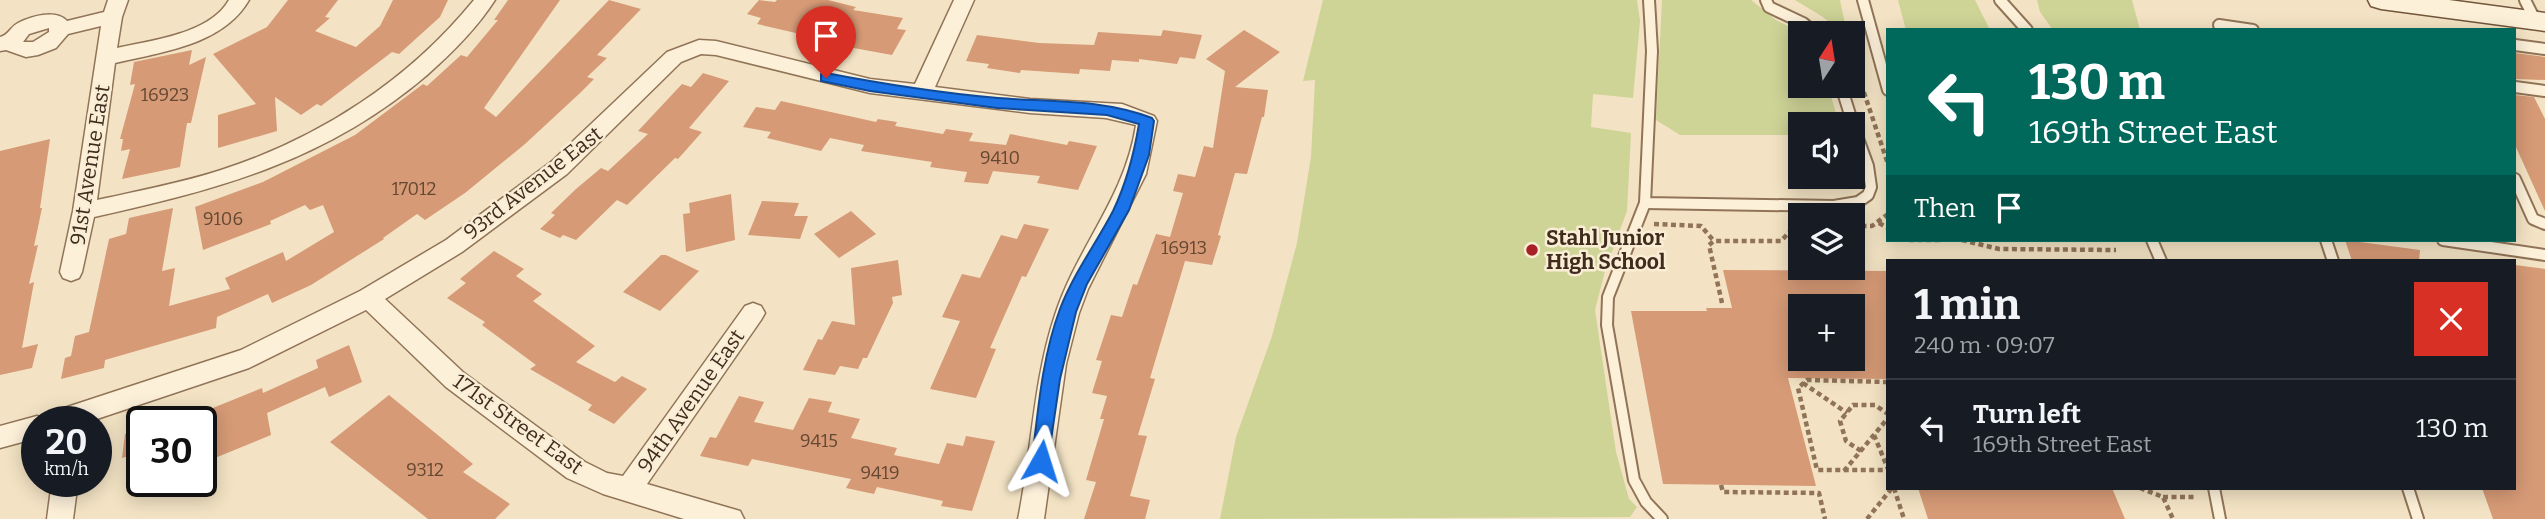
<!DOCTYPE html>
<meta charset="utf-8">
<style>
:root{--surface:#171b24;--page:#242831;--text:#f1f3f6;--muted:#9ea1a6;--line:#363941}
body{margin:0;font-family:Bitter,serif;background:var(--page);color:var(--text);height:100vh;display:flex;flex-direction:column;font-size:26px;white-space:nowrap}
*{box-sizing:border-box;margin:0}
p{font-size:23px;color:var(--muted)}
.icon{flex:none;width:38px;height:38px;fill:none;stroke:currentColor;stroke-width:2;stroke-linecap:round;stroke-linejoin:round}
.map{position:relative;flex:1;overflow:hidden}
.side{position:absolute;left:1886px;top:259px;width:630px;height:231px;display:flex;flex-direction:column;background:var(--surface);border-radius:0px;box-shadow:0 4px 18px #0003}
.side>*{flex:none}
.banner{position:absolute;left:1886px;top:28px;width:630px;height:214px;border-radius:0px;box-shadow:0 4px 18px #0003;background:#00695c;color:#fff;overflow:hidden}
.needle{width:46px;rotate:12deg}
.buttons{position:absolute;left:1788px;top:21px;display:grid;gap:14px}
.buttons a{display:grid;place-items:center;width:77px;height:77px;border-radius:0px;background:var(--surface);box-shadow:0 4px 18px #0003;font-size:35px}
.speed{position:absolute;left:21px;top:406px;display:flex;gap:14px;font-size:35px;font-weight:700;text-align:center}
.speed>*{display:grid;place-content:center;width:91px;height:91px;border-radius:50%;background:var(--surface);box-shadow:0 4px 18px #0003;line-height:1}
.speed small{font-size:18px;font-weight:400}
.speed .limit{border:4px solid #111;border-radius:10px;background:#fff;color:#111}
.pin{position:absolute;display:grid;place-items:center;width:60px;height:60px;color:#fff;margin:-72px -30px;border-radius:50% 50% 50% 0;rotate:-45deg;box-shadow:0 0 7px #0007}
.pin .icon{rotate:45deg}
.me{position:absolute;width:77px;margin:-38px;rotate:6deg;stroke-linejoin:round;filter:drop-shadow(0 0 5px #0008)}
.turn{display:flex;align-items:center;gap:24px;height:147px;padding:0 28px;font-size:32px}
.turn .icon{width:91px;height:91px;stroke-width:2.5}
.turn b{display:block;font-size:49px;line-height:60px}
.then{display:flex;align-items:center;height:66px;padding:0 28px;background:#0003;gap:14px;font-size:26px}
.round{display:grid;place-items:center;flex:none;width:74px;height:74px;border-radius:0px;background:var(--page)}
.summary{display:flex;align-items:center;justify-content:space-between;height:119px;padding:0 28px}
h1{font-size:42px;font-weight:700;line-height:52px}
ul{padding:0;list-style:none}
li{display:flex;align-items:center;gap:21px;height:98px;padding:0 28px;border-top:2px solid var(--line)}
li div{flex:1}
li b{display:block;font-size:26px}
li em{font-style:normal}
.map>svg:first-child{display:block}
.green{fill:#ced396}
.building{fill:#d69a76;fill-rule:evenodd}
.lines{fill:none;stroke-linecap:round;stroke-linejoin:round}
.lane-casing{stroke:#917458;stroke-width:14}
.street-casing{stroke:#917458;stroke-width:3}
.secondary-casing{stroke:#72553b;stroke-width:3}
.path{stroke:#917458;stroke-width:4.5;stroke-dasharray:5 3.5;stroke-linecap:butt}
.lane{stroke:#fcf0d9;stroke-width:10}
.street{fill:#fcf0d9;fill-rule:evenodd}
.secondary{fill:#fcf0d9;fill-rule:evenodd}
.route{fill:#1a73e8;stroke:#114b97;stroke-width:2}
.poi-dot{fill:#a72026;stroke:#f9edd5;stroke-width:2.5}
.labels{text-anchor:middle;dominant-baseline:central;stroke-width:5;stroke-linejoin:round;paint-order:stroke}
.number-label{font-size:18px;fill:#654833}
.street-label{font-size:21px;fill:#3f2c1d;stroke:#f9edd5}
.poi-label{font-size:21px;font-weight:bold;fill:#3f2c1d;stroke:#f9edd5;text-anchor:start}
</style>
<div class="map">
<svg width="2545" height="519" viewBox="0 0 2545 519">
<rect width="100%" height="100%" fill="#f3e3c4"/>
<g class="green">
<polygon points="1323,0 1637,0 1640,21 1633,98 1593,94 1591,127 1631,133 1627,211 1605,271 1595,310 1616,452 1629,499 1637,507 1630,517 1220,519 1236,437 1272,336 1297,243 1311,157 1315,80 1303,81"/>
<polygon points="1662,0 1751,0 1776,20 1800,32 1801,86 1828,86 1838,120 1829,124 1801,124 1801,135 1680,135 1656,120"/>
<polygon points="1795,0 1840,0 1847,33 1841,33 1823,17"/>
<polygon points="1898,0 1975,0 1990,30 1906,30"/>
<polygon points="2037,0 2132,0 2140,30 2053,30 2040,12"/>
</g>
<g class="building">
<polygon points="288,0 338,0 325,17 330,18 315,31 356,47 380,26 393,0 448,0 440,17 399,54 392,52 321,106 317,104 301,115 275,97 277,131 218,148 218,115 256,104 213,54 267,27"/>
<polygon points="508,0 560,0 484,108 496,117 609,0 641,9 597,55 607,58 587,77 594,79 579,94 525,144 465,193 425,220 417,214 383,238 384,239 311,285 272,303 268,294 217,317 216,328 105,360 104,368 61,379 65,358 71,356 75,336 89,332 109,239 126,234 129,218 173,208 162,271 175,268 169,306 230,289 225,278 283,252 286,261 334,232 323,205 310,210 305,205 270,221 271,224 203,250 195,207 263,182 355,135 423,84 427,86 461,55 467,57 498,20 494,20"/>
<polygon points="759,0 775,2 777,0 828,0 856,7 853,10 903,18 897,29 906,30 892,55 837,45 839,43 757,24 761,18 747,14"/>
<polygon points="1163,30 1202,35 1195,59 1180,57 1177,64 1139,59 1139,62 1112,60 1110,71 1080,69 1079,74 1021,70 1020,73 987,68 989,64 966,61 977,35 1039,43 1094,45 1098,32 1161,36"/>
<polygon points="1244,30 1280,52 1235,87 1268,90 1264,117 1262,117 1247,174 1235,173 1218,235 1221,236 1212,265 1185,261 1150,378 1155,379 1138,435 1147,436 1130,496 1150,500 1145,519 1084,519 1096,482 1086,480 1104,419 1100,419 1107,396 1092,393 1102,361 1096,360 1111,315 1122,317 1133,284 1137,285 1156,234 1170,237 1183,193 1173,191 1178,174 1195,177 1204,146 1213,148 1225,71 1206,59"/>
<polygon points="192,50 189,65 206,57 191,123 187,123 180,167 122,179 130,149 121,151 123,139 120,139 135,84 130,85 134,62"/>
<polygon points="2515,53 2545,57 2545,80 2515,79"/>
<polygon points="703,73 729,81 689,128 702,132 678,159 675,158 627,205 617,200 576,240 563,235 560,238 540,229 555,215 551,213 576,189 601,168 608,171 648,134 638,131 682,84 691,87"/>
<polygon points="2515,95 2534,97 2545,119 2545,211 2515,145"/>
<polygon points="781,101 876,122 878,119 897,122 895,126 943,134 946,129 973,133 969,141 1006,145 1010,134 1067,145 1069,141 1097,146 1078,190 1037,183 1040,176 993,171 988,184 964,182 967,172 930,167 932,162 861,151 864,145 830,138 821,151 767,138 771,132 743,127 756,107 775,110"/>
<polygon points="50,139 40,208 42,208 34,246 38,245 29,284 34,282 22,348 38,344 32,368 0,375 0,151"/>
<polygon points="731,194 735,240 686,252 683,214 690,213 689,203"/>
<polygon points="762,201 799,203 794,216 808,216 800,239 748,235"/>
<polygon points="851,211 876,234 839,258 814,234"/>
<polygon points="1024,224 1049,229 1026,277 1022,276 990,348 996,349 976,398 930,389 960,321 942,317 962,274 980,278 1001,235 1017,239"/>
<polygon points="2345,240 2420,250 2419,261 2352,261"/>
<polygon points="494,251 524,269 516,276 542,294 533,301 595,346 576,362 615,382 622,376 647,389 614,424 588,410 592,405 530,369 536,365 482,325 485,322 447,298 466,283 460,279"/>
<polygon points="661,255 666,255 699,271 660,311 623,292"/>
<polygon points="898,260 902,295 892,297 893,303 867,358 863,358 858,369 840,366 835,375 803,370 818,339 822,340 832,321 855,325 851,268"/>
<polygon points="2515,265 2545,269 2545,519 2493,519 2482,488 2515,488"/>
<path d="M1723,270L1888,271V379L1788,378L1816,486L1663,484L1631,311H1707L1706,308H1732ZM1801,306H1853V359H1801Z"/>
<polygon points="349,345 362,382 329,397 325,387 267,413 271,435 205,462 198,414 262,388 263,393 318,368 316,360"/>
<polygon points="389,395 473,464 463,472 510,504 495,519 428,519 330,442"/>
<polygon points="739,396 764,402 754,422 793,430 809,398 832,402 828,412 860,419 851,438 897,448 894,455 939,464 947,443 963,446 966,436 995,441 972,511 941,506 943,501 877,487 874,494 846,488 851,479 752,459 748,466 700,456 710,437 716,438"/>
<polygon points="142,429 142,452 122,458 125,434"/>
<polygon points="1918,488 2112,488 2125,519 1928,519"/>
</g>
<g class="lines">
<defs>
<g id="lane">
<polyline points="1649,0 1652,51 1645,203 1834,206 1858,202 1868,195 1871,187 1868,166 1853,125"/>
<polyline points="1766,0 1769,7 1803,23 1815,33"/>
<polyline points="1863,0 1888,90"/>
<polyline points="2000,0 2027,30"/>
<polyline points="2525,0 2535,20"/>
<polyline points="2219,25 2253,30"/>
<polyline points="2515,45 2545,49"/>
<polyline points="1841,86 1853,124"/>
<polyline points="2515,87 2545,91"/>
<polyline points="2515,179 2533,219 2545,224"/>
<polyline points="1645,203 1608,297 1607,325 1634,480 1646,502 1662,519"/>
<polyline points="2152,240 2161,261"/>
<polyline points="2326,240 2333,261"/>
<polyline points="2443,240 2545,255"/>
<polyline points="2214,488 2220,519"/>
<polyline points="2408,488 2418,519"/>
</g>
<g id="street">
<path d="M108,0H128L122,17L117,48C152,40 210,34 229,0H249C223,45 162,52 115,63L97,200C138,191 181,183 221,170C320,138 409,80 474,0H495C477,28 452,53 427,75C326,161 220,189 94,217L82,272L79,278L71,281L63,278L60,272L73,211L101,26L68,34L56,48L38,55L26,57L6,50L0,51V37C9,35 10,27 18,23C31,16 56,9 67,21L104,12ZM49,28V32L33,42H23L29,34Z"/>
<path d="M954,0H974L935,87L1030,99L1122,104L1154,116L1157,121L1146,174L1088,289L1079,313L1066,364L1044,519H1018C1032,451 1033,381 1055,315C1077,247 1125,198 1136,125L1106,118L1030,113L870,93L716,55L701,54L681,62L567,174L462,252L385,299L464,373L585,462L607,473L623,476L745,306L753,303L761,306L765,313L761,320L647,484L740,511L744,519H684L603,494L567,478L446,387L366,310L249,368L88,422H37V438L0,448V426L37,416L44,419L46,414L55,411L241,350L360,291L446,240L551,162L667,52L699,40L716,41L870,79L915,84Z"/>
<polygon points="52,481 78,481 73,519 47,519"/>
</g>
<polygon id="secondary" points="2368,0 2449,0 2545,13 2545,31 2381,9 2371,6"/>
</defs>
<use href="#lane" class="lane-casing"/>
<use href="#street" class="street-casing"/>
<use href="#secondary" class="secondary-casing"/>
<g class="path">
<polyline points="1853,60 1888,164"/>
<polyline points="1879,223 1888,228"/>
<polyline points="1654,224 1701,226 1714,241"/>
<polyline points="1853,226 1872,226 1888,214"/>
<polyline points="1909,240 1941,240"/>
<polyline points="1962,240 1999,249 2116,250"/>
<polyline points="1722,303 1709,245 1714,241 1781,241 1796,225 1801,225"/>
<polyline points="1888,382 1807,380 1798,388 1817,470 1888,470"/>
<polyline points="1803,383 1847,413"/>
<polyline points="1874,435 1888,469"/>
<polyline points="1861,451 1846,441 1840,421 1853,405 1875,405 1888,414"/>
<polyline points="1844,471 1888,418"/>
<polyline points="1721,485 1723,492 1819,493 1825,519"/>
<polyline points="1894,488 1904,519"/>
<polyline points="2140,488 2163,497 2173,519"/>
<polyline points="2163,497 2194,497"/>
<polyline points="1867,519 1892,488"/>
</g>
<use href="#lane" class="lane"/>
<use href="#street" class="street"/>
<use href="#secondary" class="secondary"/>
</g>
<path class="route" d="M826,73C883,84 940,93 998,98C1050,102 1102,99 1152,118L1154,121L1149,155L1129,210L1087,284L1076,312L1060,379L1047,467L1041,469L1034,467L1032,461C1038,411 1042,357 1060,309C1073,274 1096,244 1113,211C1126,184 1134,154 1139,124L1107,115L997,108L870,91L821,81V74Z"/>
<circle class="poi-dot" cx="1532" cy="250" r="7"/>
<g class="labels">
<g class="number-label">
<text x="165" y="95">16923</text>
<text x="1000" y="158">9410</text>
<text x="414" y="189">17012</text>
<text x="223" y="219">9106</text>
<text x="1184" y="248">16913</text>
<text x="819" y="441">9415</text>
<text x="425" y="470">9312</text>
<text x="880" y="473">9419</text>
</g>
<g class="street-label">
<text transform="translate(90 165) rotate(-81)">91st Avenue East</text>
<text transform="translate(533 183) rotate(-38)">93rd Avenue East</text>
<text transform="translate(691 401) rotate(-55)">94th Avenue East</text>
<text transform="translate(518 424) rotate(36)">171st Street East</text>
</g>
<g class="poi-label">
<text x="1546" y="238">Stahl Junior<tspan x="1546" dy="24">High School</tspan></text>
</g>
</g>
</svg>
<div class="buttons">
<a><svg class="needle" viewBox="-14 -14 28 28"><path d="M0-13l5 13h-10z" fill="#e53935"/><path d="M0 13l5-13h-10z" fill="#9ea1a6"/></svg></a>
<a><svg class="icon" aria-label="sound" viewBox="0 0 24 24"><path d="M4 9h4l5-4v14l-5-4H4zM17 9q2 3 0 6"/></svg></a>
<a><svg class="icon" aria-label="layers" viewBox="0 0 24 24"><path d="M12 4l9 5-9 5-9-5zM3 14l9 5 9-5"/></svg></a>
<a>+</a>
</div>
<div class="speed"><div>20<small>km/h</small></div><div class="limit">30</div></div>
<div class="pin" style="left:826px;top:78px;background:#d93025"><svg class="icon" aria-label="arrive" viewBox="0 0 24 24"><path d="M6 21V4h12l-3 4 3 4H6"/></svg></div>
<svg class="me" style="left:1041px;top:461px" viewBox="-20 -20 40 40"><path d="M0-17L14 15 0 8-14 15z" fill="#1a73e8" stroke="#fff" stroke-width="4"/></svg>
<div class="banner">
<div class="turn"><svg class="icon" aria-label="left" viewBox="0 0 24 24"><path d="M17 20v-9H6M10 6l-5 5 5 5"/></svg><div><b>130 m</b>169th Street East</div></div>
<div class="then">Then<svg class="icon" aria-label="arrive" viewBox="0 0 24 24"><path d="M6 21V4h12l-3 4 3 4H6"/></svg></div>
</div>
<section class="side">
<div class="summary"><div><h1>1 min</h1><p>240 m · 09:07</p></div><a class="round" style="background:#d93025;color:#fff"><svg class="icon" aria-label="close" viewBox="0 0 24 24"><path d="M6 6l12 12M18 6L6 18"/></svg></a></div>
<ul>
<li><svg class="icon" aria-label="left" viewBox="0 0 24 24"><path d="M17 20v-9H6M10 6l-5 5 5 5"/></svg><div><b>Turn left</b><p>169th Street East</p></div><em>130 m</em></li>
</ul>
</section>
</div>
